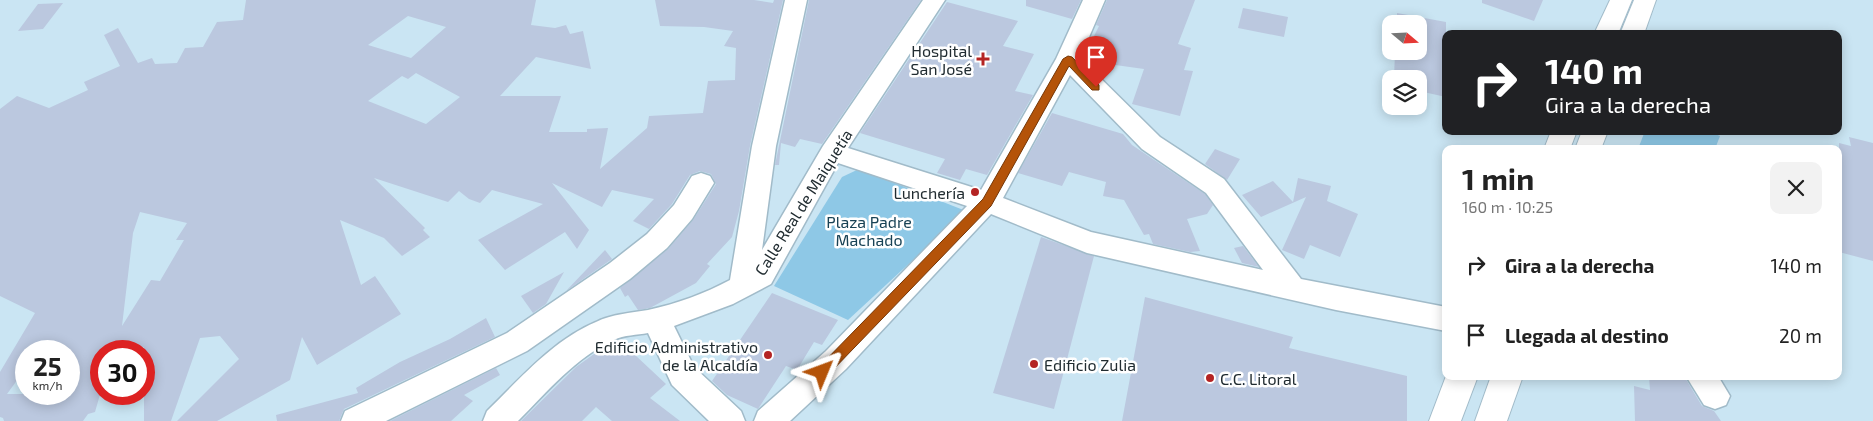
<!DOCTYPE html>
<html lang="es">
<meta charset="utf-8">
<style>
:root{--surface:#fff;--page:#f2f2f2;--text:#222;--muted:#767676}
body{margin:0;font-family:"Exo 2",sans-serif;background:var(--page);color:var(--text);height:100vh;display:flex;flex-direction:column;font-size:19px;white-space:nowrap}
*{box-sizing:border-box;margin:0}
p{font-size:16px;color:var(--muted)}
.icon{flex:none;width:28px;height:28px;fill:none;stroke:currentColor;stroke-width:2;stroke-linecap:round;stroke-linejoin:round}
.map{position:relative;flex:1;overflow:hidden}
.panel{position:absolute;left:1442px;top:145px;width:400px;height:235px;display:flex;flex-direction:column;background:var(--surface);border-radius:10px;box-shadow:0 2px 12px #0003}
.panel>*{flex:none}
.guide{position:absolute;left:1442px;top:30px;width:400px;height:105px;border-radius:10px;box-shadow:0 2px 12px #0003;background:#202124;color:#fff;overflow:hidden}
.needle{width:32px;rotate:109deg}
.controls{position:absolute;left:1382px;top:15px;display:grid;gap:10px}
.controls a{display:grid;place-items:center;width:45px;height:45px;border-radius:10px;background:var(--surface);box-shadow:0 2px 12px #0003;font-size:25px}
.speed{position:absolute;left:15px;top:340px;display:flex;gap:10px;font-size:25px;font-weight:700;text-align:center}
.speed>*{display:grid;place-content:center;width:65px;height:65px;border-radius:50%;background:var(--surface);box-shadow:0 2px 12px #0003;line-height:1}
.speed small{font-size:12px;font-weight:400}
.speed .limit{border:8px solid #d22;background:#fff;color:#111}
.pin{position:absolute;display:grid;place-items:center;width:42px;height:42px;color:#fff;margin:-51px -21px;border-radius:50% 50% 50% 0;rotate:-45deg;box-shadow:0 0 5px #0007}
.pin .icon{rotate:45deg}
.me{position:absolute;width:55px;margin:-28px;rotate:46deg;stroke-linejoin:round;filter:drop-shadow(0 0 4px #0008)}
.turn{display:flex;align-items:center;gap:18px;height:105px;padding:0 20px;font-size:22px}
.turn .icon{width:65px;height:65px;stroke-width:2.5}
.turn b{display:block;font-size:35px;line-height:42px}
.round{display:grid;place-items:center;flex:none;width:52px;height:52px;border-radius:10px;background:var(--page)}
.overview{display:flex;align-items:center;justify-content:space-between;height:85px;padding:0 20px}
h1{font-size:30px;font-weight:700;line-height:38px}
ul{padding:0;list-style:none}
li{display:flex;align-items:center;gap:15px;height:70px;padding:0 20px}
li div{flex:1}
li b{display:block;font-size:19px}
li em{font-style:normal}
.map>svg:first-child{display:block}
.green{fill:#8ec8e6}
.building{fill:#bbc8df;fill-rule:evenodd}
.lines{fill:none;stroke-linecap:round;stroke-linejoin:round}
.minor-casing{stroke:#a1bbc9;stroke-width:3}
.primary-casing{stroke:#a1bbc9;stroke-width:2}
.minor{fill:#fff;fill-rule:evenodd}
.primary{fill:#fff;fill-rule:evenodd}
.route{fill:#b45309;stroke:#753606}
.poi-dot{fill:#b42423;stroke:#fff;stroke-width:2}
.labels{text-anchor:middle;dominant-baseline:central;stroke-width:5;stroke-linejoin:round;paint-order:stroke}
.poi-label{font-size:16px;fill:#212c31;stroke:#fff;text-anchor:end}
.street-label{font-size:16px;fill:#212c31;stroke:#fff}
.park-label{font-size:16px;fill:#184255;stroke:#fff}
</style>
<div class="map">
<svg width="1873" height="421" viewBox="0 0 1873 421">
<rect width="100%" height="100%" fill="#cae5f3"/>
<g class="green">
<polygon points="1645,131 1708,131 1720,136 1715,149 1638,149"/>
<polygon points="859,169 966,211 848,320 774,286 842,177"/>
</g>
<g class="building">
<path d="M246,0H536L531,25L555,28L566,25L570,34L583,31L591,69L536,57L500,96H561L549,132H587V129L608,128L600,169L647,128L649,116L703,113L708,81L735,80L736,48L724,46L733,31L704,27L660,26L655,0H754L773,3L774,0H783L750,146L739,211L732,237L707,264L710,266L696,283L650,308L638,310L628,295L625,297L620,288L668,249L693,220L716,184L711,174L700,171L690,175L672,204L649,229L633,221L654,199L612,190L602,207L552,183L589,230L577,249L565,232L505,270L478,240L543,204L492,190L480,203L469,199L459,191L448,202L374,178L425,228L423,230L430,237L402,256L384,238L340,220L361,285L375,276L401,314L317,365L302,337L290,380L217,421H177L239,359L220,336L200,338L171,421H144V347L119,351H101V391L95,412L88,414L83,421H4L3,418L0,417V372L35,313L0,296V109L17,96L49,108L88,90L84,82L120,66L104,35L118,28L138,63L152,58L155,64L177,63L185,48L203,47L217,22L243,20ZM408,16L446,27L411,58L368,45ZM416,73L460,97L426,124L368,101L402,76L408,79ZM140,212L187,223L176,240H184L160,281L151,280L122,326L133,233ZM42,346L69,348V394H7L26,368V351H38Z"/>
<polygon points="809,0 921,0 822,144 800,139 795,147 781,143 779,165 775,165"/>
<polygon points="1026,0 1081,0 1072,19 1026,6"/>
<polygon points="1107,0 1195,0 1178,44 1191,48 1184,70 1193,71 1180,116 1132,104 1144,69 1101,63 1104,44 1092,40 1099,26 1096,25"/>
<polygon points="1482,0 1543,0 1534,21 1482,3"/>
<polygon points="947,2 1018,21 1003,46 1034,54 1015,91 1033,95 987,175 966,169 960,180 937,173 945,159 860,133"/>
<polygon points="63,3 43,29 18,31 38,4"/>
<polygon points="1243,8 1288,17 1284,37 1238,28"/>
<polygon points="1397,13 1446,22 1446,97 1419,91 1419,79 1394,79 1395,51 1419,51 1419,24 1397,24"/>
<polygon points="1052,113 1123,134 1132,145 1205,194 1213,205 1207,214 1187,219 1200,251 1190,252 1153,244 1149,234 1144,235 1124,200 1103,196 1106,182 1069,172 1062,186 1018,173"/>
<polygon points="1849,137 1873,143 1873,261 1839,252 1839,143 1851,146"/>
<polygon points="1215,149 1240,159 1227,180 1205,164"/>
<polygon points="1298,178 1331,186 1327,201 1358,214 1340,257 1310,245 1304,259 1282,250 1306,197 1261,217 1242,195 1273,181 1293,202"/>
<polygon points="1041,237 1094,256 1054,409 993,393"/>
<polygon points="1243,246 1259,267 1242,263 1234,248"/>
<polygon points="605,250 612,259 566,291"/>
<polygon points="564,272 546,304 533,313 521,296"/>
<polygon points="772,293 838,320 822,345 814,342 797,370 786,366 758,409 727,395 712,381"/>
<polygon points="1145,297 1293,337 1289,348 1407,376 1407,421 1122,421"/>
<polygon points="486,318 495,337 344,409 339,421 277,421 276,415 358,393 356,388 400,362 450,339"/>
<polygon points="619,340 666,384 650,398 680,421 612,421 596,407 582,421 521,421 576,367 601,349"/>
<polygon points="496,368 500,375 464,395 473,401 451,421 390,421"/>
<polygon points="1649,376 1684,376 1702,406 1714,411 1721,421 1635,421 1634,386 1650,390"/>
</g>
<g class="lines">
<defs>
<g id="minor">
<path d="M785,0H807L776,146L762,250L823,146L923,0H945L848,148L981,190L1056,59L1083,0H1105L1080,58L1160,137L1224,179L1301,279L1446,307V331L1336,310L1087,253L991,214L846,369L790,421H754L758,411L826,351L967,206L838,163L771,284L733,304L674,326L694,367L741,411L745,421H709L672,385L648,333C637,335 624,335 614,340C576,357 547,392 518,421H483L487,411C520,379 553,340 596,322C612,314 630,313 648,310C676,304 704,294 730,280L752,146ZM1070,75L1142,149L1206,193L1263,270L1091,232L1003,198Z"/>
<polygon points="701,173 710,176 714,183 692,219 667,248 630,279 527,351 386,421 341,421 345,411 507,333 610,263 647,234 674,205 692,176"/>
<polygon points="1686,376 1718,376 1730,396 1726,405 1715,409 1704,405"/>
</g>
<g id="primary">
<polygon points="1610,0 1632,0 1618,34 1594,34"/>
<polygon points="1634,0 1656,0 1644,34 1620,34"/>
<polygon points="1551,131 1577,131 1570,149 1544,149"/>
<polygon points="1582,131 1608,131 1601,149 1575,149"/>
<polygon points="1446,376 1478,376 1461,421 1429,421"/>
<polygon points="1491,376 1523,376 1507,421 1475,421"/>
</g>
</defs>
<use href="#minor" class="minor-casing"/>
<use href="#primary" class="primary-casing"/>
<use href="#minor" class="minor"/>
<use href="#primary" class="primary"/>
</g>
<polygon class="route" points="1068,56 1072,57 1099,85 1099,90 1092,90 1069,66 991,206 827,376 822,377 818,376 816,372 818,368 983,199 1063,59"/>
<g class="poi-dot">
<path d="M980.5 51.5h5v5h5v5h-5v5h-5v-5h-5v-5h5z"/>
<circle cx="975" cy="192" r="5"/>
<circle cx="768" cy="355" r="5"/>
<circle cx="1034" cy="364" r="5"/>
<circle cx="1210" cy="378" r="5"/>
</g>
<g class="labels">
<g class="poi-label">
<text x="972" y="50">Hospital<tspan x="972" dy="18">San José</tspan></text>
<text x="965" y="192">Lunchería</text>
<text x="758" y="346">Edificio Administrativo<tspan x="758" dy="18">de la Alcaldía</tspan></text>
<text x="1044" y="364" text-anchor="start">Edificio Zulia</text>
<text x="1220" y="378" text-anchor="start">C.C. Litoral</text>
</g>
<g class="street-label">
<text transform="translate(803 202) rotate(-58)">Calle Real de Maiquetía</text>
</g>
<g class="park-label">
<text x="869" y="221">Plaza Padre<tspan x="869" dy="18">Machado</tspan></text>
</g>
</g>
</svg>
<div class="controls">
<a><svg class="needle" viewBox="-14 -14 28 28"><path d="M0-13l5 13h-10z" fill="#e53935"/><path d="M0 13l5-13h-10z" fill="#767676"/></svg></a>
<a><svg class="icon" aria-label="layers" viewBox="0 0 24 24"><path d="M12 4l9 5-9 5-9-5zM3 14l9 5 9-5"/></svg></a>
</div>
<div class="speed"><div>25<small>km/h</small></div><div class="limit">30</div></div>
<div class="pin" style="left:1096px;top:87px;background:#d93025"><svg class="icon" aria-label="arrive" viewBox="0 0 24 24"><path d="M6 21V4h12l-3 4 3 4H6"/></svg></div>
<svg class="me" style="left:822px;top:372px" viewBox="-20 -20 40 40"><path d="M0-17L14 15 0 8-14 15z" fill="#b45309" stroke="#fff" stroke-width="4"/></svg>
<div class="guide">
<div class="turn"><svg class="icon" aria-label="right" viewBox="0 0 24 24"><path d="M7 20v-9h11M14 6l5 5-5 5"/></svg><div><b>140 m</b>Gira a la derecha</div></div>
</div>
<section class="panel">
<div class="overview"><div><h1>1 min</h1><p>160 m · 10:25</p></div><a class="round"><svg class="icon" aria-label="close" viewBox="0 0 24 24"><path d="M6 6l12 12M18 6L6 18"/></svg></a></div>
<ul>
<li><svg class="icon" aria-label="right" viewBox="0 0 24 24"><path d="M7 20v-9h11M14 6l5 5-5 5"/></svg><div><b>Gira a la derecha</b></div><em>140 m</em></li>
<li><svg class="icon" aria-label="arrive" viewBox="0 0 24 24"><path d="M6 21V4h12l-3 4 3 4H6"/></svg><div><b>Llegada al destino</b></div><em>20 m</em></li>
</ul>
</section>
</div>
